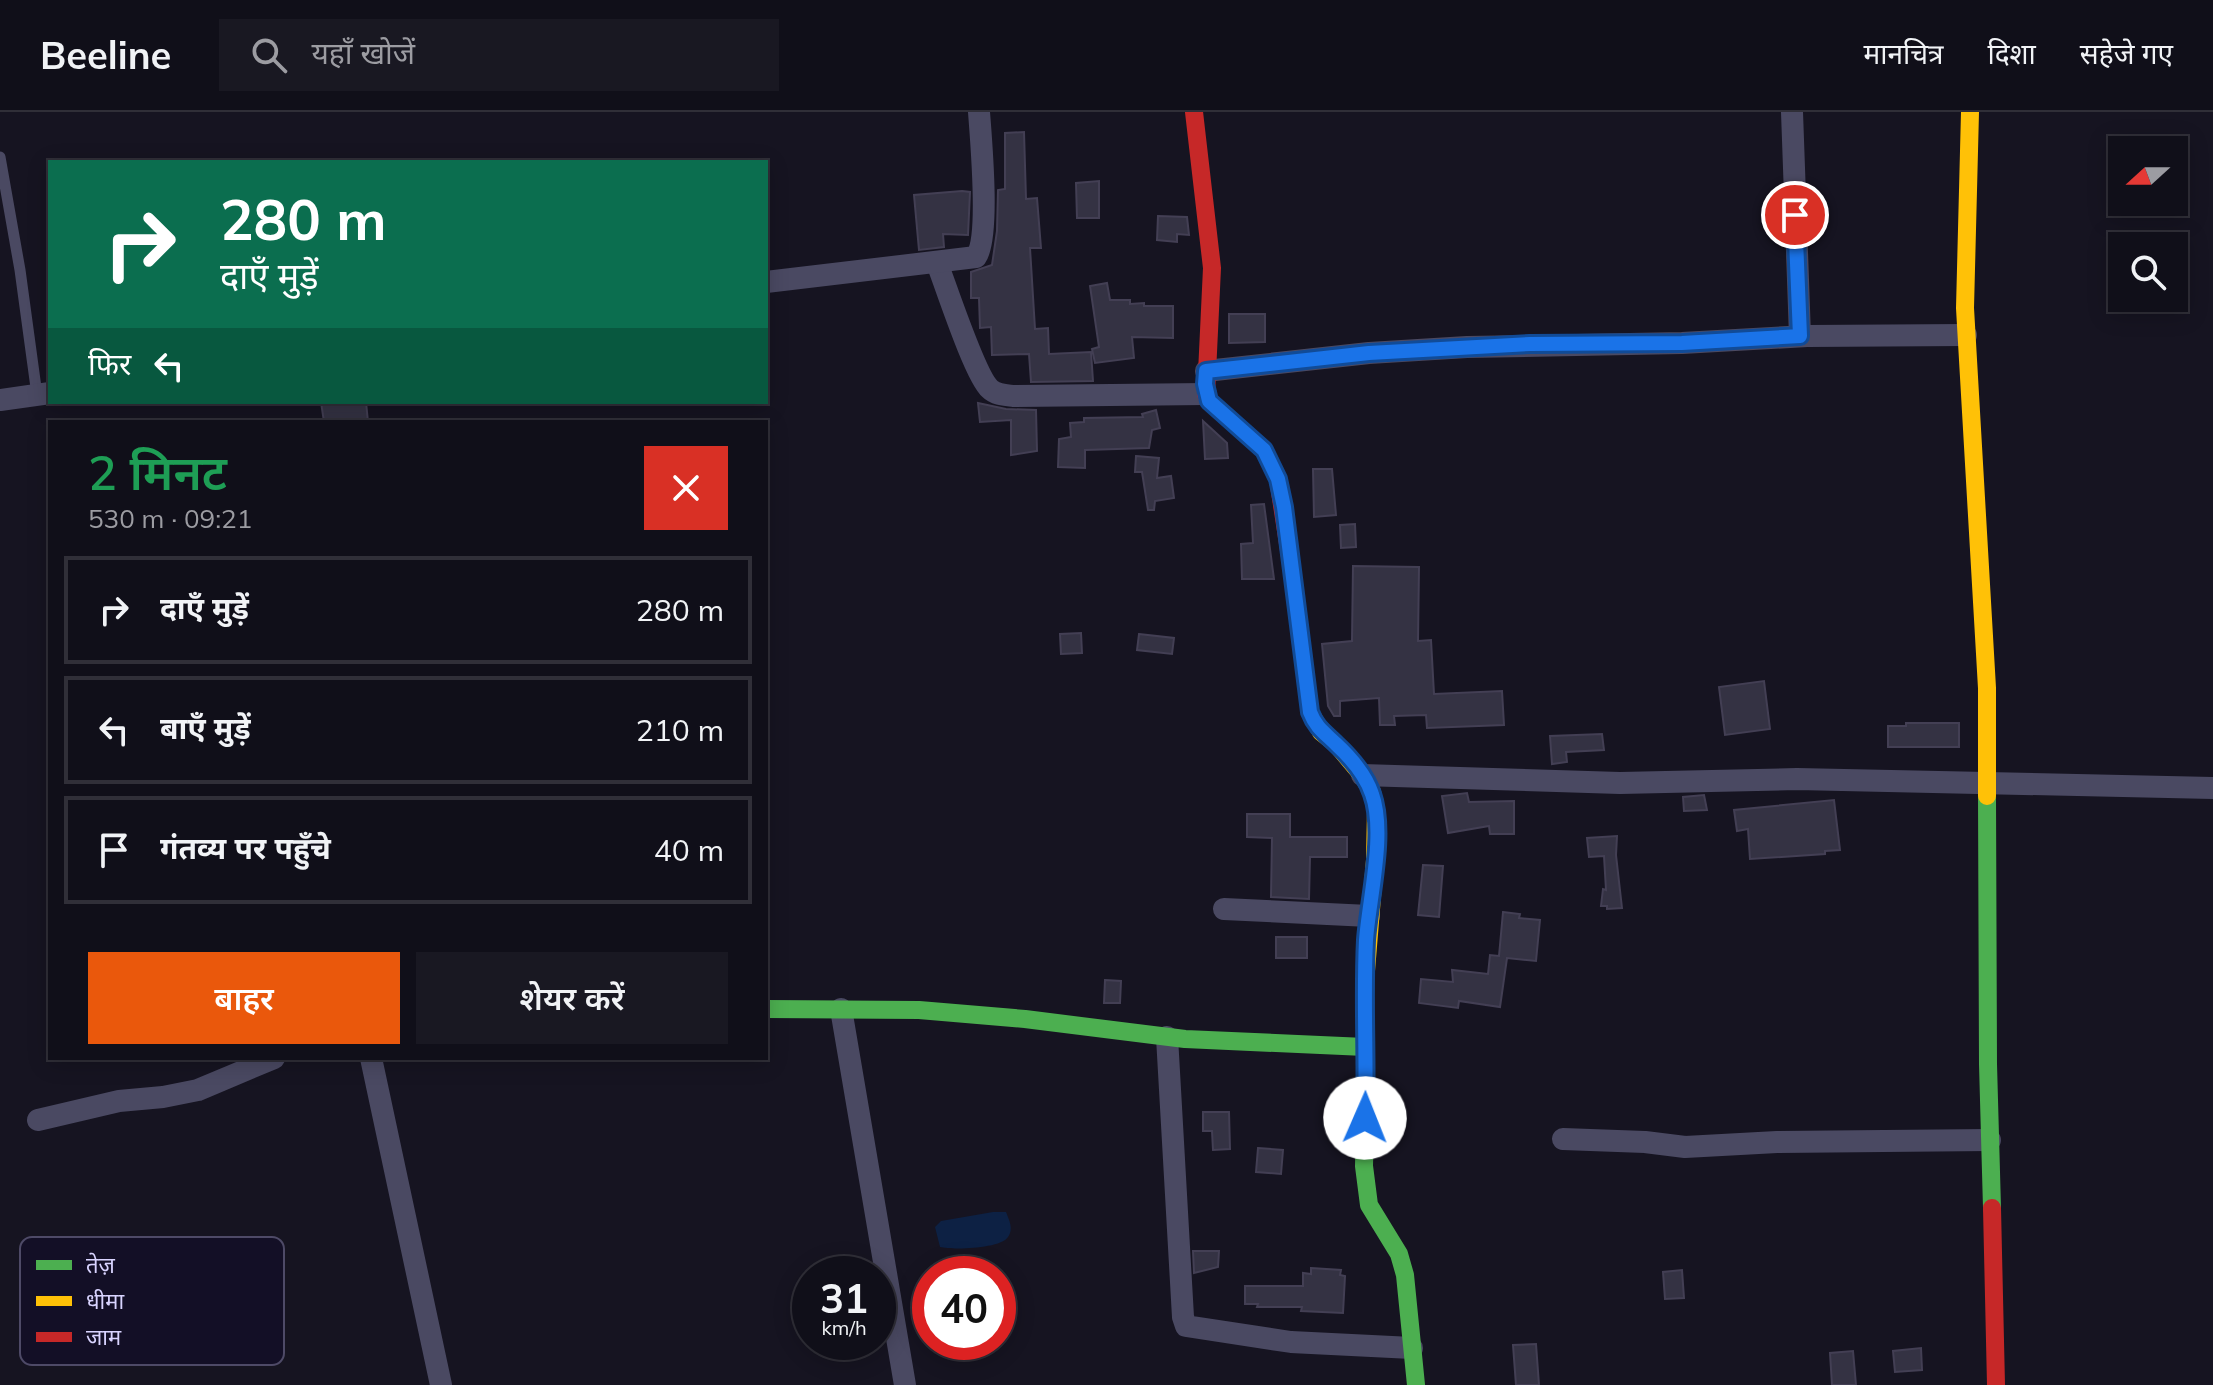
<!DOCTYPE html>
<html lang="hi">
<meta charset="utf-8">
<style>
:root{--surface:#100f19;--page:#191822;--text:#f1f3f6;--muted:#9c9ca2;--line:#302f38;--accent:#ea580c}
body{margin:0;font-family:Mulish,"Noto Sans Devanagari",sans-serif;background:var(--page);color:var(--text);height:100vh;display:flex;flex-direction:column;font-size:30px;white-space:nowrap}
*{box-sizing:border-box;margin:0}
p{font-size:26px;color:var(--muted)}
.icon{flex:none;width:44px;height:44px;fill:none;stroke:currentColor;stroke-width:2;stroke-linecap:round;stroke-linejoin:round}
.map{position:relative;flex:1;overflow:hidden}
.side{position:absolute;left:48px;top:308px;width:720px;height:640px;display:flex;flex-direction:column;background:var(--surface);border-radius:0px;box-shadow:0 4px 20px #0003,0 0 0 2px var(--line)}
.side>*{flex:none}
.hud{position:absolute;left:48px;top:48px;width:720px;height:244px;border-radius:0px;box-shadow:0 4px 20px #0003,0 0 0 2px var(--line);background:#0b6e4f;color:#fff;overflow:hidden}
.needle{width:52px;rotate:249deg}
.fabs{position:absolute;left:2108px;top:24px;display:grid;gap:16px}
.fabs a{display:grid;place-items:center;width:80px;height:80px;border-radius:0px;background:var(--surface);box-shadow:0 4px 20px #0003,0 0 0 2px var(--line);font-size:40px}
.speed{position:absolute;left:792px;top:1144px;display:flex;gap:16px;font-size:40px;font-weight:700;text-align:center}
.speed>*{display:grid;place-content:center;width:104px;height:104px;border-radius:50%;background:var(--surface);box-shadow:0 4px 20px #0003,0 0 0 2px var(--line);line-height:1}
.speed small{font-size:20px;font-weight:400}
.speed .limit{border:12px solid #d22;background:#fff;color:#111}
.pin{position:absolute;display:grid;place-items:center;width:68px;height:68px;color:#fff;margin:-34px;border:4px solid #fff;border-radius:50%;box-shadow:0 2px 8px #0007}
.me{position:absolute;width:88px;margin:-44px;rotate:1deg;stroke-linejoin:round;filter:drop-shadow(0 0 6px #0008)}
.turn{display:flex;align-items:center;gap:28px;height:168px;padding:0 40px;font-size:36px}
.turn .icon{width:104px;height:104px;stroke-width:2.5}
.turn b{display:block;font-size:56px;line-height:68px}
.then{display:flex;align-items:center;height:76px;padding:0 40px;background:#0003;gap:16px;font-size:30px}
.round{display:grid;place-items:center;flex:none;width:84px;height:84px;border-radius:0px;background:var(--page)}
.head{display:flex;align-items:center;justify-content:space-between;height:136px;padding:0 40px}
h1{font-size:48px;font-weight:600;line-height:60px;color:#1e9e55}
.action{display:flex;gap:16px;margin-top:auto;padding:16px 40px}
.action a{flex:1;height:92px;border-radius:0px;background:var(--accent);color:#fff;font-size:32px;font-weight:600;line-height:92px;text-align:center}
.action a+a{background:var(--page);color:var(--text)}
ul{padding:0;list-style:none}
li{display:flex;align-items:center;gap:24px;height:108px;margin:0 16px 12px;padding:0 24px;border:4px solid var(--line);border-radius:0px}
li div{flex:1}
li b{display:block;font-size:30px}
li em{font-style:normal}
header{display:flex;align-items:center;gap:48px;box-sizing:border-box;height:112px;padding:0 40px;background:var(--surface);border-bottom:2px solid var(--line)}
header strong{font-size:38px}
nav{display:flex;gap:44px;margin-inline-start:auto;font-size:28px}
.search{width:560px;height:72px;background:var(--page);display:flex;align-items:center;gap:20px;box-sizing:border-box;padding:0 28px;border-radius:0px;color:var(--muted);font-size:30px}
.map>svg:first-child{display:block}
.water{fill:#0d2144}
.building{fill:#343243;stroke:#433f54;stroke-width:2}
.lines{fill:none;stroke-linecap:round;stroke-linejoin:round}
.lane{stroke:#4a4962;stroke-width:11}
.street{stroke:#4a4962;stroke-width:22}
.fast{stroke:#4caf50;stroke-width:18}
.slow{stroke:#ffc107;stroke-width:18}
.jam{stroke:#c62828;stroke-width:18}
.route-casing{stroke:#114b97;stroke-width:20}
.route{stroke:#1a73e8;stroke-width:14}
.key{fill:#130f26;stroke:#4e4a67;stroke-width:2}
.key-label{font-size:22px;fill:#d9d4ff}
</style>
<header>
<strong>Beeline</strong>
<div class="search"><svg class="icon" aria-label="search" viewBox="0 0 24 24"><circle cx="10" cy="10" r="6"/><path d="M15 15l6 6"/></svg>यहाँ खोजें</div>
<nav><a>मानचित्र</a><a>दिशा</a><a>सहेजे गए</a></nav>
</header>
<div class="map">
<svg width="2213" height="1273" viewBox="0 0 2213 1273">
<rect width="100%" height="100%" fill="#161421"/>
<path class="water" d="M993,1100H1006C1009,1108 1014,1117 1008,1125C1000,1137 953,1138 940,1135L935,1115L941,1109Z"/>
<g class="building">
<polygon points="1024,20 1026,87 1037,86 1041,136 1030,136 1035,217 1048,216 1049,242 1091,240 1093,269 1031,270 1029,242 992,243 991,215 980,216 979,186 971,186 971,160 992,153 997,119 998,78 1005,77 1005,21"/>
<polygon points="1099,69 1099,106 1077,106 1076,71"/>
<polygon points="962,79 970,80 968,123 943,122 944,135 919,138 914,83"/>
<polygon points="1158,104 1187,105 1189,123 1177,122 1177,130 1157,128"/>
<polygon points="1107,171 1110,188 1130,188 1130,192 1144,191 1144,194 1173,194 1173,226 1132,225 1134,246 1095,251 1092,237 1099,235 1090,174"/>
<polygon points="1229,202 1265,202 1265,230 1229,231"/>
<polygon points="321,290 366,290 368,310 324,310"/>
<polygon points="978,291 1006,297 1036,298 1037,339 1011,343 1011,308 980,310"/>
<polygon points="1156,298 1160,316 1152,318 1149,336 1085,338 1085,356 1058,355 1059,327 1071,325 1070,311 1084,310 1084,306 1143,305 1142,302"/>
<polygon points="1203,309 1227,331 1228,346 1205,347"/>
<polygon points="1136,344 1159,346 1157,366 1171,364 1174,386 1155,389 1154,398 1148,398 1142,360 1135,360"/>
<polygon points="1313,357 1332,357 1336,403 1314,405"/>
<polygon points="1264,392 1274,467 1242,467 1241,432 1253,431 1251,393"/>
<polygon points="1355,412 1356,435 1341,436 1340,413"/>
<polygon points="1353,454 1419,455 1418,529 1431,528 1434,582 1502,579 1504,613 1427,616 1426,603 1394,604 1395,613 1380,613 1379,586 1340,589 1340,604 1334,604 1328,594 1322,532 1352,529"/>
<polygon points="1081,521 1082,541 1061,542 1060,522"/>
<polygon points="1139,522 1174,526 1172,542 1137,538"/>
<polygon points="1764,569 1770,617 1725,623 1719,575"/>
<polygon points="1906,611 1959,611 1959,635 1888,635 1888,614 1906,614"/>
<polygon points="1602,622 1604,638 1566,640 1567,650 1552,652 1550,624"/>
<polygon points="1467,681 1469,690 1514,689 1514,722 1490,722 1489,714 1448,721 1442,684"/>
<polygon points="1704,683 1707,698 1684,699 1683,685"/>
<polygon points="1834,688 1840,738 1825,739 1825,742 1750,747 1748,717 1737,719 1734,698"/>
<polygon points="1247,702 1290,702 1290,725 1347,725 1347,745 1310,745 1309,787 1271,785 1272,726 1247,725"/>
<polygon points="1617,724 1616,743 1622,796 1607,797 1607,794 1601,794 1603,777 1606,778 1604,744 1589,745 1587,726"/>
<polygon points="1423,753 1443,754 1439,805 1418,803"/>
<polygon points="1503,800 1520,802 1519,806 1540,808 1536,849 1507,846 1500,895 1459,889 1458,896 1419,891 1421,867 1453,870 1452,858 1488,862 1490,843 1499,844"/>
<rect x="1276" y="825" width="31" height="21"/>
<polygon points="1105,868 1121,869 1120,891 1104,891"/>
<polygon points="1203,1000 1229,1000 1230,1037 1213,1038 1212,1019 1203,1019"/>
<polygon points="1258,1036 1283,1038 1281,1062 1256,1060"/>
<polygon points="1193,1139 1219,1139 1218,1155 1194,1161"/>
<polygon points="1311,1156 1341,1158 1340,1163 1345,1164 1343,1201 1301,1199 1302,1195 1257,1195 1258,1192 1245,1192 1245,1174 1303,1174 1303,1161 1311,1162"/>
<polygon points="1682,1158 1684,1186 1665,1187 1663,1160"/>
<polygon points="1536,1232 1539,1273 1516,1273 1513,1233"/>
<polygon points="1921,1236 1922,1258 1895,1260 1893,1239"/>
<polygon points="1853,1239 1856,1273 1832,1273 1830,1241"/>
</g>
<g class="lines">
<polyline class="lane" points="0,45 20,158 37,283"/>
<g class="street">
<polyline points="1792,0 1800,224"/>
<path d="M937,151C946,174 975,264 990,277C996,283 1006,283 1014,284L1206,282"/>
<path d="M766,170L976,145C990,126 981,27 979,0"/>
<polyline points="1206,259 1369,241 1467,235 1682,231 1807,224 1966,223"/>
<polyline points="0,288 50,281"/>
<polyline points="1362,663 1620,671 1797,667 2213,676"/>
<polyline points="1224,797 1369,804"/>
<polyline points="841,897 905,1273"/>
<polyline points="1167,925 1183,1205 1186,1214 1291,1230 1412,1236"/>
<polyline points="371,946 441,1273"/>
<polyline points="38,1008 119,989 163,985 198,978 274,946"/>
<polyline points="1563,1027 1645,1030 1685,1035 1777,1030 1990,1028"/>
</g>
<g class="fast">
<polyline points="1987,684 1988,952 1992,1096"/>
<polyline points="766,897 919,898 1025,907 1185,927 1365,935"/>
<polyline points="1365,1007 1364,1054 1369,1093 1399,1142 1405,1163 1416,1273"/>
</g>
<g class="slow">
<polyline points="1970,0 1965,196 1987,576 1987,684"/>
<polyline points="1292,458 1310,600 1321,620 1336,632 1362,663 1372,680 1376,698 1375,748 1365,871 1365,1007"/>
</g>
<g class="jam">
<polyline points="1194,0 1212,156 1206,282 1209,289 1264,338 1278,367 1292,458"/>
<polyline points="1992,1096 1996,1273"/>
</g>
</g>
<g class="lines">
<defs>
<path id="route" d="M1365,1006C1367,947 1363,888 1366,828C1369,787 1386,721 1372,682C1366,664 1350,645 1336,632C1325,621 1316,616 1310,600L1284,395L1278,367L1264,338L1209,289L1205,272L1206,259L1369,241L1530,232L1682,231L1800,224L1795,103"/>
</defs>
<use href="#route" class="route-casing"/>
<use href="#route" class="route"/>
</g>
<rect x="20" y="1125" width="264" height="128" rx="12" class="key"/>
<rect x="36" y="1148" width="36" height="10" fill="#4caf50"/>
<rect x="36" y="1184" width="36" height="10" fill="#ffc107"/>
<rect x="36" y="1220" width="36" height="10" fill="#c62828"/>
<g class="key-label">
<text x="86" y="1161">तेज़</text>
<text x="86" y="1197">धीमा</text>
<text x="86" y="1233">जाम</text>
</g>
</svg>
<div class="fabs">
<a><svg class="needle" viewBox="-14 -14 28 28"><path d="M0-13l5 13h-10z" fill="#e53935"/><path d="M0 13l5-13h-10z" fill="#9c9ca2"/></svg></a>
<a><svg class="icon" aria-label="search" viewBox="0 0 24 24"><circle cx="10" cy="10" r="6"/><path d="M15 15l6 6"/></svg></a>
</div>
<div class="speed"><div>31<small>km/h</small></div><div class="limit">40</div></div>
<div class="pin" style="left:1795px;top:103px;background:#d93025"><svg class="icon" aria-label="arrive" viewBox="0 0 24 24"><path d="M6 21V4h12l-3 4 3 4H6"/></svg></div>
<svg class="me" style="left:1365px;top:1006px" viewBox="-20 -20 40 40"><circle r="19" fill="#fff"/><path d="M0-13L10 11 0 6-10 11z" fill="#1a73e8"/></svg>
<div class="hud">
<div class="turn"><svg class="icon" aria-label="right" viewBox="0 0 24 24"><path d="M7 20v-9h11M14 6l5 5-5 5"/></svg><div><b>280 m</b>दाएँ मुड़ें</div></div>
<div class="then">फिर<svg class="icon" aria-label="left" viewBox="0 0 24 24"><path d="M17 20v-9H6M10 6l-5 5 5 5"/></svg></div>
</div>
<section class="side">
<div class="head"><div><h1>2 मिनट</h1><p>530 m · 09:21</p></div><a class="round" style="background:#d93025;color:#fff"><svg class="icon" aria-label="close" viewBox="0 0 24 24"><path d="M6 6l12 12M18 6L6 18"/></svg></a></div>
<ul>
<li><svg class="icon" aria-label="right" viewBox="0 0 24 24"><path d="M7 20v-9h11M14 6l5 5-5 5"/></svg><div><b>दाएँ मुड़ें</b></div><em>280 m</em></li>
<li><svg class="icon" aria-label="left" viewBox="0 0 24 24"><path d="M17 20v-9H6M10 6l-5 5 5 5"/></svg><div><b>बाएँ मुड़ें</b></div><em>210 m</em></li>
<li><svg class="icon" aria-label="arrive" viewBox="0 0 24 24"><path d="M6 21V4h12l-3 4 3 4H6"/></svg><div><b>गंतव्य पर पहुँचे</b></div><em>40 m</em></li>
</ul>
<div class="action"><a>बाहर</a><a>शेयर करें</a></div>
</section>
</div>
